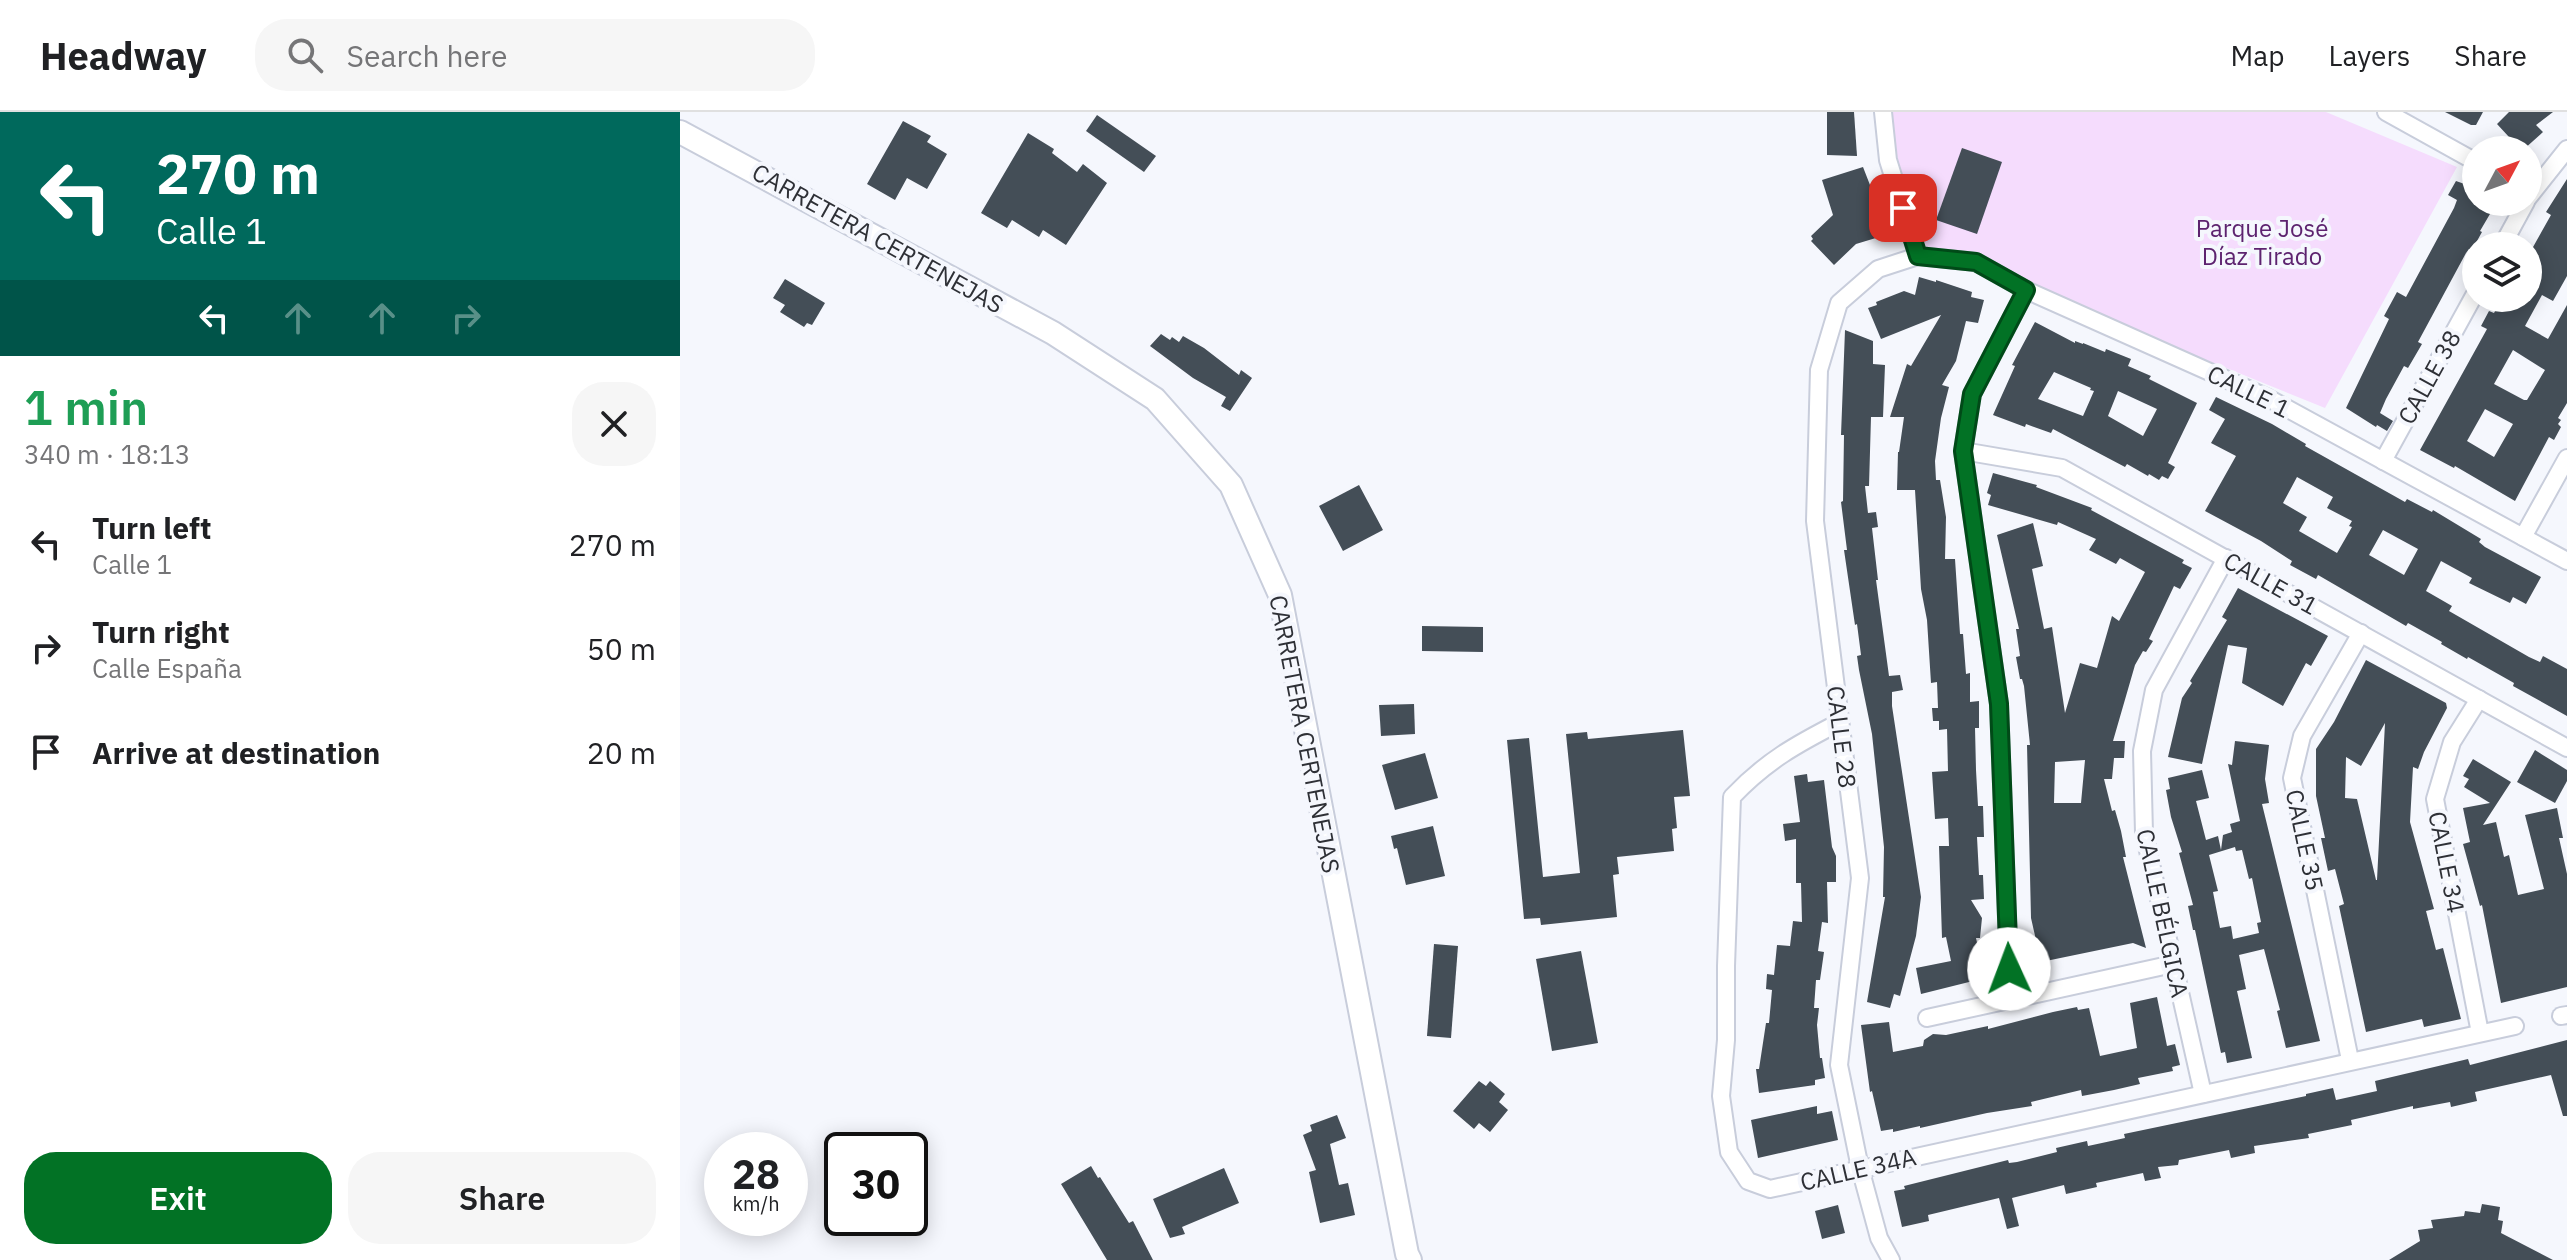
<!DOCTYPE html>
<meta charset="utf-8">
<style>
:root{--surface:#fff;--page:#f6f6f6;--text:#202124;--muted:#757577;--line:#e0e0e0;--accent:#027225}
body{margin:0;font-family:"IBM Plex Sans",sans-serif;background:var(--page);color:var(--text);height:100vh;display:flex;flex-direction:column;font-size:30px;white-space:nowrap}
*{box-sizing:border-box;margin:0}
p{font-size:26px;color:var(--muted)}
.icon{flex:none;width:44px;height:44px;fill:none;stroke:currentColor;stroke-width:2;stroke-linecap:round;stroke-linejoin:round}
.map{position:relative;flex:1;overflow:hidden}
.sheet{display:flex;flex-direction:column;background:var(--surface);width:680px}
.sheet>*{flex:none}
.banner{background:#00695c;color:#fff;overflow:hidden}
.needle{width:52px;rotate:49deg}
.controls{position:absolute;left:1782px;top:24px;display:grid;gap:16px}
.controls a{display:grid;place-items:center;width:80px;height:80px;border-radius:50%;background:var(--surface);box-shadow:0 4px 20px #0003;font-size:40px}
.speed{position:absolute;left:24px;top:1020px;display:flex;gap:16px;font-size:40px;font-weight:700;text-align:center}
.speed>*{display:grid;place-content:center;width:104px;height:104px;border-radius:50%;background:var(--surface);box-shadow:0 4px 20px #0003;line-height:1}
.speed small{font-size:20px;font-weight:400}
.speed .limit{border:4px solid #111;border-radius:12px;background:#fff;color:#111}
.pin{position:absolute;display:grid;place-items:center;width:68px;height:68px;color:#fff;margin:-34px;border-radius:16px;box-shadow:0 4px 12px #0006}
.me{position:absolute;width:88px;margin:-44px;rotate:358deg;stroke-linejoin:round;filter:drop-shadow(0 0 6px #0008)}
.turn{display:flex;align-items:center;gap:28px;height:168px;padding:0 24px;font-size:36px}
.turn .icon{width:104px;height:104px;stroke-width:2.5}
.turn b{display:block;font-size:56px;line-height:68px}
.lanes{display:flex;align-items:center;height:76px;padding:0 24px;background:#0003;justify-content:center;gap:40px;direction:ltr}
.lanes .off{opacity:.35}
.round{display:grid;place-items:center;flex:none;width:84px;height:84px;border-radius:32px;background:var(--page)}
.overview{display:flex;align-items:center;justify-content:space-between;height:136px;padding:0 24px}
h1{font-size:48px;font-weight:600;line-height:60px;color:#1e9e55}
.button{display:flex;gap:16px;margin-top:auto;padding:16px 24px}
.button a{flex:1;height:92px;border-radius:32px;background:var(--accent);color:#fff;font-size:32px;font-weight:600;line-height:92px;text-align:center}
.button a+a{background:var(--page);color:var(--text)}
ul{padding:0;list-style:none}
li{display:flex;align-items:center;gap:24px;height:104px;padding:0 24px}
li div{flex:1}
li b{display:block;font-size:30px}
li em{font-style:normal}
header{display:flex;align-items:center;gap:48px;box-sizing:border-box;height:112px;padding:0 40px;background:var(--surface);border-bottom:2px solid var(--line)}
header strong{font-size:38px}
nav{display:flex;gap:44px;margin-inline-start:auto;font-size:28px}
.search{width:560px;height:72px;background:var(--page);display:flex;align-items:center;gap:20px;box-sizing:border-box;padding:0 28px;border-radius:32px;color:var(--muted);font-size:30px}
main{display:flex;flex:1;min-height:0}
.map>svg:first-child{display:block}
.green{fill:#f5dcfd}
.building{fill:#444e57;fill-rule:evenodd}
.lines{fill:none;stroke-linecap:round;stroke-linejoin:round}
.street-casing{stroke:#c8cddb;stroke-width:20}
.secondary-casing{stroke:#c8cddb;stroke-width:26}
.street{stroke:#fff;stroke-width:16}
.secondary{stroke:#fff;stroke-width:22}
.route-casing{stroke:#014a18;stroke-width:20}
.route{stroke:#027225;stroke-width:14}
.labels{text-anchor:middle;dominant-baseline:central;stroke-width:8;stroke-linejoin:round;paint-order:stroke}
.park-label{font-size:24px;fill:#5d236f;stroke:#f5f7fd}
.street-label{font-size:24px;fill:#2e3036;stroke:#f5f7fd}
</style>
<header>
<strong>Headway</strong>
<div class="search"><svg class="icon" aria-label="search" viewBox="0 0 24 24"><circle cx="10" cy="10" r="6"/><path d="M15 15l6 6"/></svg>Search here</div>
<nav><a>Map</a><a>Layers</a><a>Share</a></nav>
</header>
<main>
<section class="sheet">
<div class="banner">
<div class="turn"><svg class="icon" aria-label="left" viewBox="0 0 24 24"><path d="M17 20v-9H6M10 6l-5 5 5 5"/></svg><div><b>270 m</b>Calle 1</div></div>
<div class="lanes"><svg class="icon" aria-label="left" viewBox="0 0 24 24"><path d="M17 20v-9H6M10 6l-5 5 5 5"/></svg><svg class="icon off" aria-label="ahead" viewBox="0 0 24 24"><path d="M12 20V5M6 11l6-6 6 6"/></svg><svg class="icon off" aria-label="ahead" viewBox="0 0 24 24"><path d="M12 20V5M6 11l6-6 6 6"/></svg><svg class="icon off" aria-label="right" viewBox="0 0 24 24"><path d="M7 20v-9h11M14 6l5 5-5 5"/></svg></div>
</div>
<div class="overview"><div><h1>1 min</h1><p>340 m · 18:13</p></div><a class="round"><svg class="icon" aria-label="close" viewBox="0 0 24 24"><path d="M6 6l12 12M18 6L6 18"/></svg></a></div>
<ul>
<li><svg class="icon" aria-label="left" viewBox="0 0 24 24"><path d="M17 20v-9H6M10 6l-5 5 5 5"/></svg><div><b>Turn left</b><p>Calle 1</p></div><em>270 m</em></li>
<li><svg class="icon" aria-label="right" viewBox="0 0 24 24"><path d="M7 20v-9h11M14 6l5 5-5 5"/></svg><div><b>Turn right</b><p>Calle España</p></div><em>50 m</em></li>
<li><svg class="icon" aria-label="arrive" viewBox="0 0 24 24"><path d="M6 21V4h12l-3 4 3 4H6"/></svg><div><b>Arrive at destination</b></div><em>20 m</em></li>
</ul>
<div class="button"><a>Exit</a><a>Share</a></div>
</section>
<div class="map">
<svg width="1887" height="1148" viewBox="0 0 1887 1148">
<rect width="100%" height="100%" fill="#f5f7fd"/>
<polygon class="green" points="1208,0 1646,0 1777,55 1645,296 1282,149 1238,144"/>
<g class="building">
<polygon points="1147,0 1174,0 1177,44 1147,43"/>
<polygon points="1765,0 1803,0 1796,13 1791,13"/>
<polygon points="1829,0 1873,0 1856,13 1863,20 1843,38 1841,38 1817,12"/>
<polygon points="417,3 476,44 464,60 406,19"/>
<polygon points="223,9 251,24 247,30 267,42 247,77 227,66 215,88 187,72"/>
<polygon points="348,21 374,37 372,41 397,60 403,52 427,71 386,133 363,118 359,125 332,108 327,116 301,101"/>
<polygon points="1282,36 1322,50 1297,122 1256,108"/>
<polygon points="1183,55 1209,122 1176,132 1154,153 1131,129 1133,127 1131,124 1153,103 1142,68"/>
<path d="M1887,67V164L1873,189L1862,183L1845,214L1868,227L1887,193V291L1878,306L1881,308L1878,312L1881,315L1874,328L1869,325L1835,389L1775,354L1774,356L1740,338L1807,217L1801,214L1809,199L1814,201L1822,186H1848V144L1871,103L1866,100ZM1833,238L1865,258L1847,288H1844L1814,272ZM1805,297L1833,312L1814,345L1787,329Z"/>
<polygon points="1776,69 1796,76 1796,90 1817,90 1800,119 1802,120 1792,138 1789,137 1786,141 1738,230 1742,232 1728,256 1724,254 1706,287 1700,301 1713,309 1707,319 1697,313 1696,315 1666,296 1709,207 1704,204 1717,180 1726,185 1774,96 1777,88 1768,83"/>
<polygon points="1239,165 1256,170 1256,168 1292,180 1291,185 1304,188 1298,211 1286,209 1276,249 1262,273 1269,275 1261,306 1255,349 1256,368 1260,368 1266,405 1265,447 1275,447 1280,522 1283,522 1286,562 1290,561 1290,590 1299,589 1299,616 1295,616 1296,658 1298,694 1303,694 1304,725 1297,725 1299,763 1303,763 1304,787 1291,788 1302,806 1300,826 1296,826 1304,863 1293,866 1293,869 1241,882 1236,856 1271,849 1266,825 1262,826 1259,734 1269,734 1268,706 1255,707 1252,660 1268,659 1267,617 1259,618 1259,609 1253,609 1252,596 1258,596 1257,570 1251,571 1247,508 1241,477 1235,378 1217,378 1218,340 1219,340 1224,305 1210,305 1227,252 1231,254 1261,203 1201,227 1188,196 1197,193 1196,190 1224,179 1235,183"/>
<polygon points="105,167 145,191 132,213 127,211 124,215 100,200 105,193 93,186"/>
<path d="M1355,210L1395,231V229L1403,232V231L1425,240L1426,237L1451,247L1448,254L1471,264L1469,267L1517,291L1488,351L1495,355L1488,367L1482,364L1479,368L1469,362L1468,364L1447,352L1445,355L1373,317L1371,321L1346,312L1345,315L1313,303L1335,254L1332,253ZM1374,260L1411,276L1410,278L1414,279L1403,304L1358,287ZM1438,279L1477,297L1463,324L1428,304Z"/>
<polygon points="1165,218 1193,229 1193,252 1205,253 1203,305 1191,305 1189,374 1185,374 1188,401 1196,400 1198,415 1192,416 1198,468 1196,468 1209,564 1220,563 1223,578 1212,580 1212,594 1241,785 1236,824 1220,884 1214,882 1210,896 1187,890 1205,785 1203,785 1204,735 1192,622 1179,558 1177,544 1181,543 1177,512 1175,513 1164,438 1167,438 1161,390 1163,389 1164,323 1161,323"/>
<polygon points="481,222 490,228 492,225 499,230 503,224 524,236 559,263 561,258 572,266 550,299 541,294 546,285 513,266 470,234"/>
<path d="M1536,285L1592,312L1626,332L1625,334L1725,390L1727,387L1752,400L1753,398L1801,427L1799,430L1805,435L1861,465L1846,492L1833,485L1830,491L1789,471L1792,466L1761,449L1746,479L1772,494L1769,499L1849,545L1860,550L1863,544L1887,557V604L1833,574L1834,571L1788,545L1787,547L1761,532L1762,530L1728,511L1726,514L1638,463L1636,467L1610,453L1612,449L1581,429L1525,399L1556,344L1531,331L1545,307L1529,298ZM1617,365L1653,385L1647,396L1672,409L1669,414L1672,415L1657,441L1619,419L1627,405L1603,391ZM1703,418L1738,437L1724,463L1689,443Z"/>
<path d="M1313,361L1357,373L1356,375L1412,396L1411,398L1504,448L1502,451L1512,456L1500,477L1494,474L1469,527L1473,529L1466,540L1463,539L1455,553L1433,629H1445L1444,646H1434L1432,667H1424L1432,699L1435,698L1441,719L1446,745H1443L1466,836L1453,831L1361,850L1351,806L1347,633H1350L1344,574L1342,567H1340L1336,545L1340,544L1336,517H1339L1317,423L1353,411L1363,454L1352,457L1364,517L1372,515L1385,601L1400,551L1417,556L1432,504L1439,509L1465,460L1440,446L1436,452L1409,438L1416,427L1378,410L1377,413L1308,393L1311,383L1307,381ZM1405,648L1401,691H1374L1375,650Z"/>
<polygon points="679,373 703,418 663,439 639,394"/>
<polygon points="1558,476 1648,524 1631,554 1626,551 1603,594 1562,571 1567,536 1548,533 1522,652 1488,645 1502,586 1512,571 1510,569 1547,508 1542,505"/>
<polygon points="742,514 803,515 803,540 742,539"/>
<path d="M1686,548L1766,591L1767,596L1744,640L1738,657L1733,655L1730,710L1754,797L1746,799L1756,838L1763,836L1781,907L1744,915L1742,907L1686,920L1659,794L1664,792L1655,757L1648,759L1641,726H1645L1636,684V637L1654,610ZM1705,611L1697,768H1696L1677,687L1665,686L1666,645L1681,654Z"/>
<polygon points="734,592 735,622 701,624 699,593"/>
<polygon points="1003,618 1010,684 994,685 997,716 992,717 994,739 937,745 939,762 933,763 937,805 861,813 860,806 844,807 827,628 849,626 863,765 900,761 886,622 907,620 908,627"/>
<path d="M1555,629L1589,633L1585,667L1589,691L1582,692L1640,929L1606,936L1597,899L1600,898L1584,837L1559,843L1566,877L1557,879L1572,946L1547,951L1545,940L1541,941L1515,818H1513L1508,794L1513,793L1499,741L1502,740L1491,705L1486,678L1490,677L1488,666L1522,658L1529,686L1516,689L1526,728L1538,724L1541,738L1543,723L1552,720L1550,712L1560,709L1548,652L1552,653ZM1555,735L1556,739L1562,738L1569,767L1572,766L1581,810L1577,811L1579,821L1553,827L1551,814L1540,816L1533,780L1538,779L1529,743Z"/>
<polygon points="1855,638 1887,658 1887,669 1875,691 1837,670"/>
<polygon points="745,641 758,686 715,698 702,653"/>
<polygon points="1793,647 1831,670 1803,713 1816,710 1824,745 1829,743 1838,783 1864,777 1845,703 1877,696 1883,726 1879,726 1887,762 1887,875 1821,891 1802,793 1800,794 1783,732 1790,730 1783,696 1810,691 1784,675 1789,667 1783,664"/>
<polygon points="1127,662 1128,670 1144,668 1152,735 1156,744 1156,770 1147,770 1148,811 1142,810 1138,839 1144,840 1140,868 1136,868 1134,896 1139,896 1137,913 1140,946 1142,946 1145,966 1135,968 1135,973 1079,981 1076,957 1079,957 1086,911 1089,911 1092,878 1086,877 1087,862 1094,863 1097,833 1110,834 1113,809 1122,810 1121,771 1116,771 1116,727 1105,729 1103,712 1120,710 1114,664"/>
<polygon points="753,714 765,764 726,773 717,736 714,737 711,724"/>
<polygon points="754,832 778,834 771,926 747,924"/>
<polygon points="901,839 918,931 872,939 856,847"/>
<polygon points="1477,885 1487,934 1495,932 1500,953 1492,955 1493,959 1458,966 1460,972 1434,978 1402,984 1401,978 1351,990 1352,994 1307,1001 1240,1016 1240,1014 1213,1020 1213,1017 1201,1019 1192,979 1190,980 1181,913 1209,910 1213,940 1243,934 1244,928 1253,922 1266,923 1308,914 1308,917 1373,900 1397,895 1398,898 1409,896 1420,944 1457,936 1450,891"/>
<polygon points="1887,928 1887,1004 1883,1004 1871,963 1795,980 1797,989 1771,995 1770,990 1733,997 1733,994 1671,1008 1672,1013 1628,1022 1629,1026 1574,1034 1575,1041 1551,1046 1549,1038 1499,1048 1498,1053 1478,1055 1481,1066 1465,1069 1463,1061 1416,1071 1417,1075 1386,1082 1384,1073 1332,1086 1339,1114 1327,1117 1319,1086 1248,1103 1249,1109 1222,1115 1214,1079 1225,1077 1224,1074 1328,1048 1329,1051 1337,1050 1377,1040 1376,1036 1407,1029 1408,1034 1445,1026 1444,1022 1626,984 1626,982 1653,976 1656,988 1697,979 1695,969 1788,947 1790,953"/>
<polygon points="799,969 806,974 810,969 825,982 819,990 828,998 810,1020 799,1011 794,1017 773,999"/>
<polygon points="1137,994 1137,1002 1152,999 1158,1028 1078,1046 1071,1008"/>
<polygon points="657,1003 666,1026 650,1032 659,1073 668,1071 675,1103 640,1111 629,1060 636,1058 623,1023 632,1019 630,1013"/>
<polygon points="411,1054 418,1066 420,1065 449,1111 453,1109 473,1148 427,1148 381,1072"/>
<polygon points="544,1056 559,1091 502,1115 505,1122 490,1126 473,1087"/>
<polygon points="1802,1092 1820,1095 1818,1108 1823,1109 1821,1121 1873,1148 1709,1148 1740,1129 1738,1118 1753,1116 1751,1108 1784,1104 1785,1099 1800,1101"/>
<polygon points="1158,1093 1165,1121 1142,1127 1135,1099"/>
</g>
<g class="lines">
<defs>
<g id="street">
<polyline points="1203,0 1208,48 1238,144"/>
<polyline points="1706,0 1796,50"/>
<polyline points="1848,86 1887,37"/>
<polyline points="1822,134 1846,90"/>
<polyline points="1283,339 1382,356 1887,636"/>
<polyline points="1703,349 1796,180"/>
<polyline points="1843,425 1887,346"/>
<polyline points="1799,587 1772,630 1755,687 1800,921"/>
<path d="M1160,610C1117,632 1086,649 1052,685L1046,854V928L1041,984L1049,1040L1068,1069L1090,1077L1835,914"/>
<polyline points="1330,887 1319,592 1283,339 1292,282 1346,178"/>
<polyline points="1881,904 1887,903"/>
<polyline points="1247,906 1493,852"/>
<polyline points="1670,948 1612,666 1622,624 1681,521"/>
<polyline points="1523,982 1464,721 1462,639 1474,578 1546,446"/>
<polyline points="1211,1148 1199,1126 1180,1056 1159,953 1180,766 1135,409 1139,258 1159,191 1198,157 1238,144 1296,150 1346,178 1588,286 1887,449"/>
</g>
<polyline id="secondary" points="0,20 373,221 475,287 551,373 600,483 727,1142 730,1148"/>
</defs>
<use href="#street" class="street-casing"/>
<use href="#secondary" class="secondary-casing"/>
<use href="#street" class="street"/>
<use href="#secondary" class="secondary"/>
</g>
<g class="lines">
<defs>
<polyline id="route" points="1223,96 1238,144 1296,150 1346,178 1292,282 1283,339 1319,592 1329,857"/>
</defs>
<use href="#route" class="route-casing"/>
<use href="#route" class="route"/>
</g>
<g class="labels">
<g class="park-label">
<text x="1582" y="116">Parque José<tspan x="1582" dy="28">Díaz Tirado</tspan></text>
</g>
<g class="street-label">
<text transform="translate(198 126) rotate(29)">CARRETERA CERTENEJAS</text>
<text transform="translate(1749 265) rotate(-61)">CALLE 38</text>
<text transform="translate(1569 279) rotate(26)">CALLE 1</text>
<text transform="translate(1591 471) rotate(29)">CALLE 31</text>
<text transform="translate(625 622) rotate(79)">CARRETERA CERTENEJAS</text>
<text transform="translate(1162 625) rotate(83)">CALLE 28</text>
<text transform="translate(1625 728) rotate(78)">CALLE 35</text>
<text transform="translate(1767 750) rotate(79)">CALLE 34</text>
<text transform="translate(1483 801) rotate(78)">CALLE BÉLGICA</text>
<text transform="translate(1178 1057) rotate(-13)">CALLE 34A</text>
</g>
</g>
</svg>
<div class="controls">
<a><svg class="needle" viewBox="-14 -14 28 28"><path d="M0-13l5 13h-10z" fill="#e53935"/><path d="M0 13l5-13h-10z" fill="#757577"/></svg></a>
<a><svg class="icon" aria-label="layers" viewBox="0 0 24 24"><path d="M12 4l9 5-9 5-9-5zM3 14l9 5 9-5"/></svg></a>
</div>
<div class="speed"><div>28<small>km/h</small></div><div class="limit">30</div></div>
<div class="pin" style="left:1223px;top:96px;background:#d93025"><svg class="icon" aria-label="arrive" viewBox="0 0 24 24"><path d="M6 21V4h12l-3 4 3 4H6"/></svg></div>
<svg class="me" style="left:1329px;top:857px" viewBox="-20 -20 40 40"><circle r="19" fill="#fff"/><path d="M0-13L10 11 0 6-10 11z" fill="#027225"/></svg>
</div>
</main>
